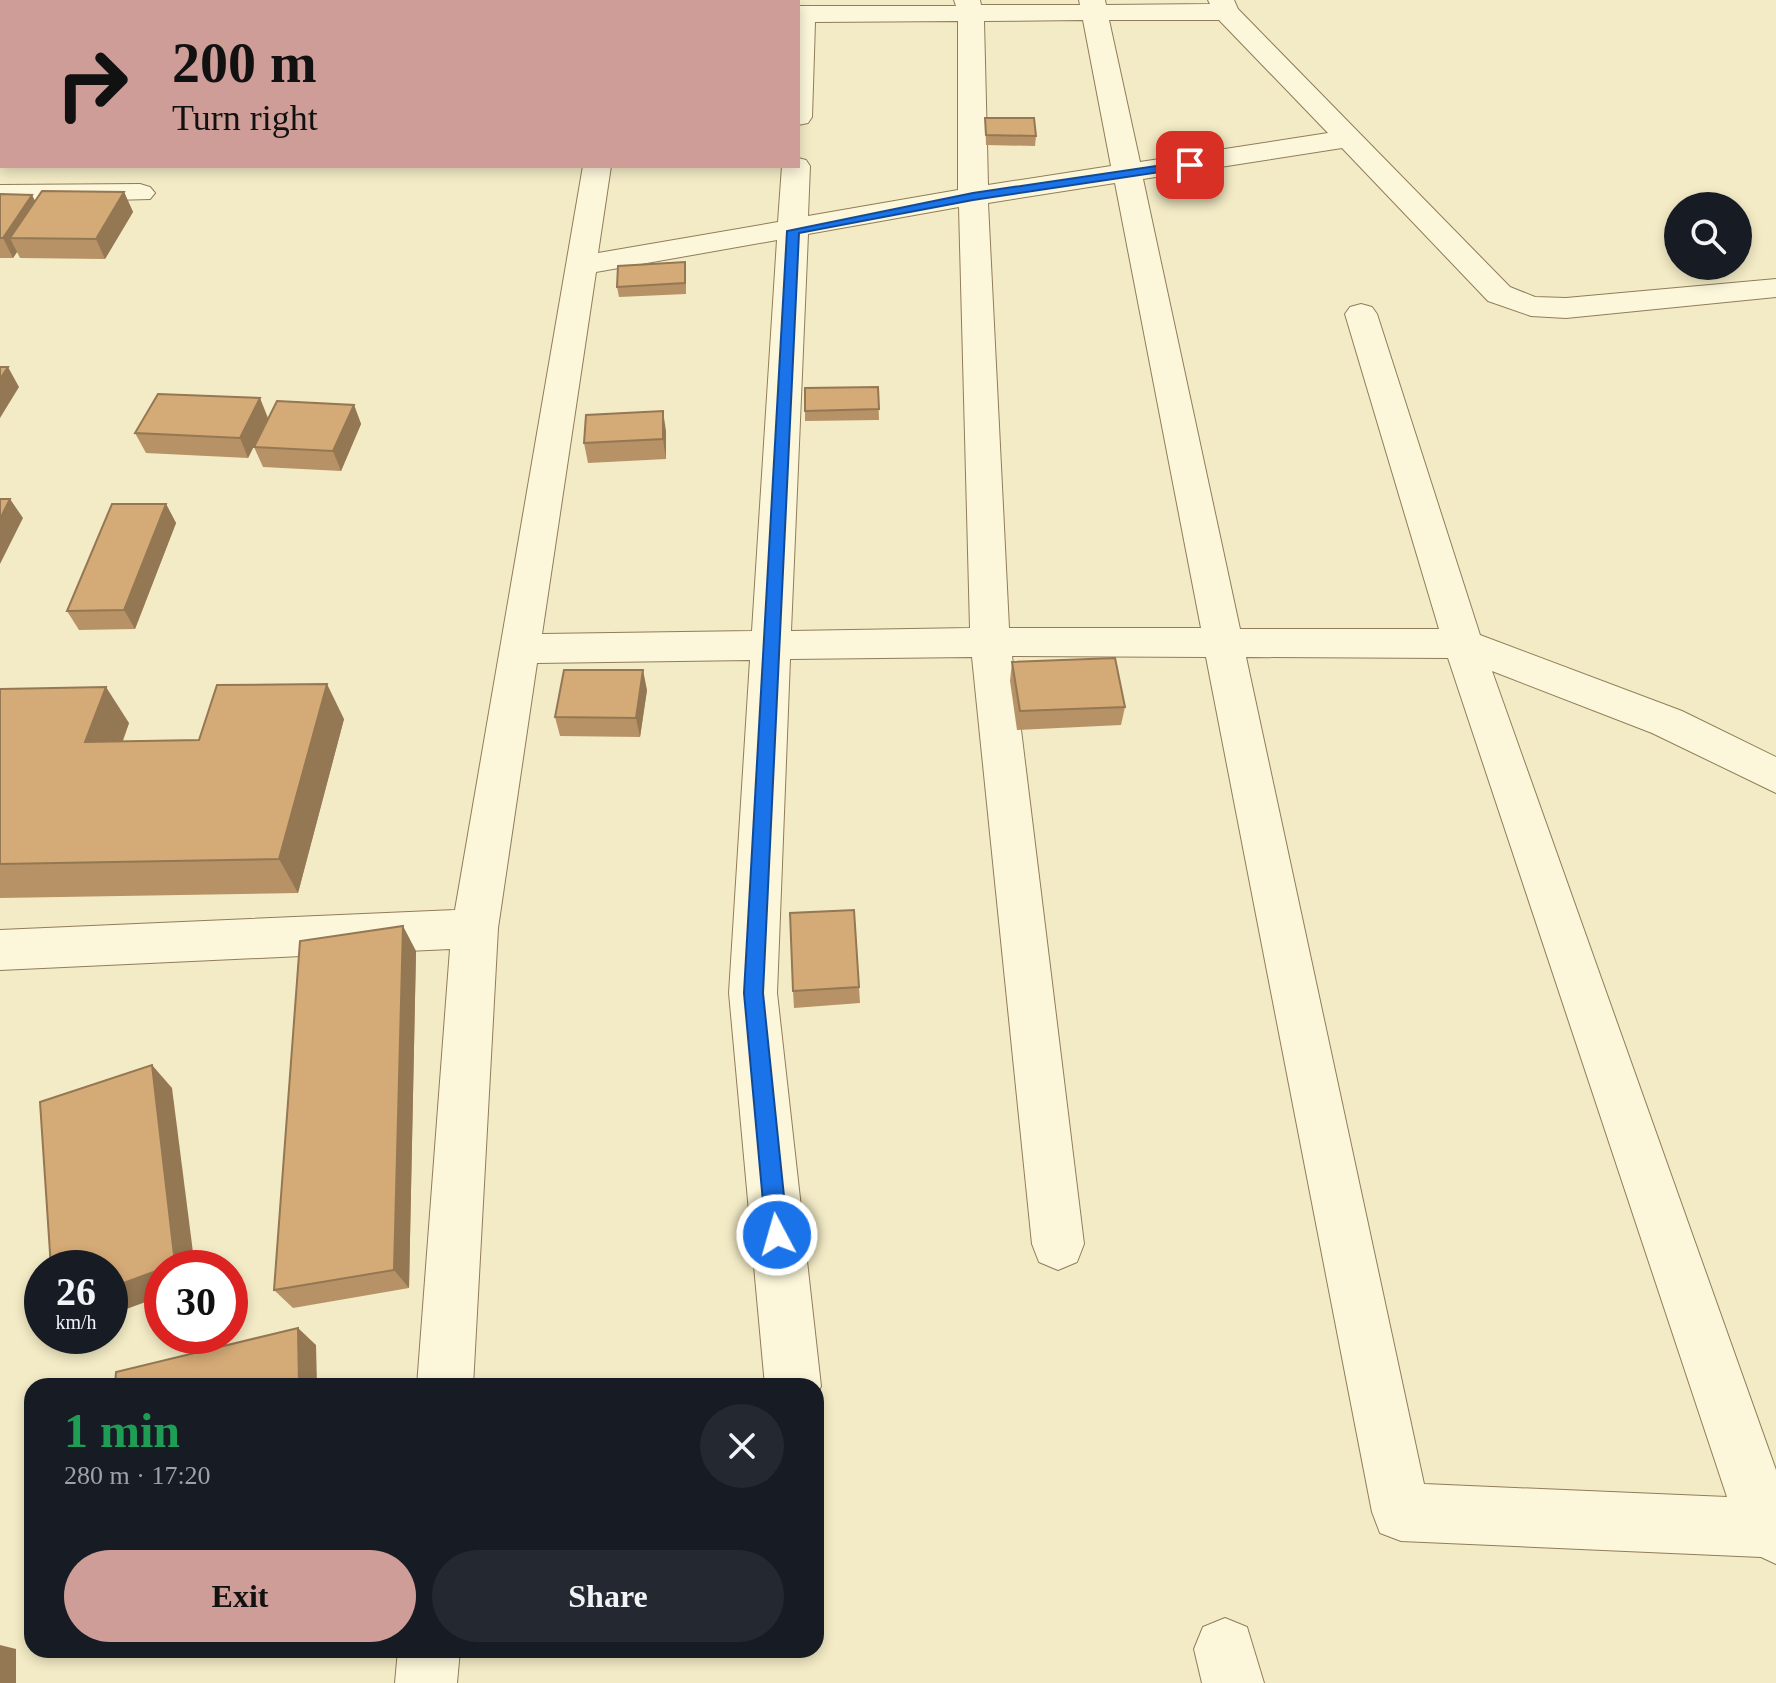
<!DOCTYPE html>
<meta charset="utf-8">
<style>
:root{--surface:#171b24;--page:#242831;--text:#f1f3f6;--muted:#9ea1a6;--accent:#cf9d97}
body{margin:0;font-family:"Times New Roman",serif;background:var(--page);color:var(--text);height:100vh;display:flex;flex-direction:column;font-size:30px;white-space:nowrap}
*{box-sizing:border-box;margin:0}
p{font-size:26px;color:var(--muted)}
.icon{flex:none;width:44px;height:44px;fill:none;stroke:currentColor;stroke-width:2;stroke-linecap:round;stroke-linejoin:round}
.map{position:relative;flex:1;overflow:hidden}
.details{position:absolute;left:24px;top:1378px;width:800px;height:280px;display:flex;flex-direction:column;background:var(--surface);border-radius:24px;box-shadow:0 4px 12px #0003}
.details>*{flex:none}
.guide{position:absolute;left:0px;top:0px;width:800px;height:168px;box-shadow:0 4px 12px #0003;background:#cf9d97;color:#111;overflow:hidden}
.tools{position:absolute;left:1664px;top:192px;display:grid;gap:16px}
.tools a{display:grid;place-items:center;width:88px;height:88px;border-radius:50%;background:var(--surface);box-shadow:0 4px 12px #0003;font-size:40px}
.speed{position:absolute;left:24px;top:1250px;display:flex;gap:16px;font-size:40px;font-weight:700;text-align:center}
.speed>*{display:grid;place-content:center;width:104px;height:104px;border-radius:50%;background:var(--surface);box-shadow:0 4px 12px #0003;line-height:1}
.speed small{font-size:20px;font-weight:400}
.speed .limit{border:12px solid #d22;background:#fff;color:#111}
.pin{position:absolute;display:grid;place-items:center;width:68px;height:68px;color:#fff;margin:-34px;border-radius:16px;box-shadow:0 4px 12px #0006}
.me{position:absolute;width:88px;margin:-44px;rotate:354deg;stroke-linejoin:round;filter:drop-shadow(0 0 6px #0008)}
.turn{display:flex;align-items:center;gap:28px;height:168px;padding:0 40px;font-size:36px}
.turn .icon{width:104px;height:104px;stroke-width:2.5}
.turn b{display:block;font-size:56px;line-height:68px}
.round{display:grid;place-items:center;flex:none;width:84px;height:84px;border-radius:42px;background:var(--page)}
.head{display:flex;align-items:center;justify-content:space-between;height:136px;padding:0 40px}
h1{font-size:48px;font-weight:800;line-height:60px;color:#1e9e55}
.primary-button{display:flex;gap:16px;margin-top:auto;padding:16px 40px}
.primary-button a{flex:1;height:92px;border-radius:48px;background:var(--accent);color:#111;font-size:32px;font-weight:800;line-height:92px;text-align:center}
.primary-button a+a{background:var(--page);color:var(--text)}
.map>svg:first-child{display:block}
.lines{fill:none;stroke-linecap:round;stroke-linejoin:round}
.minor-casing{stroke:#907d59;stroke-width:2}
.minor{fill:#fcf6da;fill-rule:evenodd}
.wall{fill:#b69266}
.shaded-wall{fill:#947753}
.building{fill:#d4aa77;stroke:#947753;stroke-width:2}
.route{fill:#1a73e8;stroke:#114b97;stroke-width:2}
</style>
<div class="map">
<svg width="1776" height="1683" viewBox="0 0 1776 1683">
<rect width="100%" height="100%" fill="#f3ebc5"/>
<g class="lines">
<defs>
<g id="minor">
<polygon points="443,0 480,0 441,2"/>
<polygon points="613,0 639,0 612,2"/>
<path d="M954,0H980L981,5H1080L1079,0H1105L1106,5L1210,4L1208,0H1234L1238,9L1510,287L1535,297L1566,298L1776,279V297L1566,318L1531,316L1488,301L1342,148L1143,179L1240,629H1439L1345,314L1350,307L1361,304L1372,307L1377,314L1480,635L1682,711L1776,757V793L1652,733L1492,671L1776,1470V1564L1761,1557L1401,1541L1380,1533L1372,1512L1206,657L1012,656L1084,1244L1077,1262L1058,1270L1039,1262L1032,1244L972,657L790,659L777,993L821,1386L816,1398V1386H765L729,993L750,660L537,663L498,928L473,1386H417L450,949L0,970V930L455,910L583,166H611L598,253L778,222L782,166H798V158L806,160L810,166L808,216L958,190V21L815,22L812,117L808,123L798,125V6H956ZM1083,20L1111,166L988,185L984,21ZM1109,20H1219L1328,133L1140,162ZM1115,183L1201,628H1009L988,203ZM959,207L970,628L791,631L808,234ZM777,240L752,631L542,634L596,272ZM1246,657L1448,658L1727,1497L1424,1484Z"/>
<rect x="0" y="89" width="2" height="16"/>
<polygon points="140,184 150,187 155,193 150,199 0,203 0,185"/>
<polygon points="1225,1618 1247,1627 1264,1683 1202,1683 1194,1649 1203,1627"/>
<polygon points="398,1650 460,1650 457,1683 395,1683"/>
</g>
</defs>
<use href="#minor" class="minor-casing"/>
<use href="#minor" class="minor"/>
</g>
<g class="wall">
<polygon points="985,118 1036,136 1035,146 986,145"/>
<polygon points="124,192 133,212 105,259 20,258 17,252 13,258 0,258 0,194 32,195 35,201"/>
<polygon points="686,272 686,294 619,297 617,287"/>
<polygon points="878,387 879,420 805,421 805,411"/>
<polygon points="354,405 361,424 341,471 263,467 254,447"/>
<polygon points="268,418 248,458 146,453 135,433"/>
<polygon points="666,431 666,459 588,463 584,443"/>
<polygon points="166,504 176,523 135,629 79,630 67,611"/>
<polygon points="1012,662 1125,707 1121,725 1017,730 1010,681"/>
<polygon points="0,689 129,723 123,741 199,740 344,719 298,893 0,898"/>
<polygon points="647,690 640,737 560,736 555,717"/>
<polygon points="416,951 409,1288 293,1308 274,1290"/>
<polygon points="859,987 860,1003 794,1008 793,991"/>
</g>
<g class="shaded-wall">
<polygon points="124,192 133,212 105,259 96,239"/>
<polygon points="32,195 42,215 10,238 17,252 13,258 3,238"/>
<polygon points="8,367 19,387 0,418 0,379"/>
<polygon points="260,398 268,418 248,458 240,438"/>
<polygon points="354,405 361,424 341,471 333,451"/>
<polygon points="663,411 666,431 666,459 663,439"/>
<polygon points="10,499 23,518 0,564 0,519"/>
<polygon points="166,504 176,523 135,629 124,610"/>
<polygon points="643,670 647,690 640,737 636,718"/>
<polygon points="327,684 344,719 298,893 279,859"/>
<polygon points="106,687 129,723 109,777 85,742"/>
<polygon points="403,926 416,951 409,1288 394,1270"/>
<polygon points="152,1065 172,1088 195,1268 165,1268"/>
<polygon points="162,1269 162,1296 110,1315 110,1288"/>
<polygon points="298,1328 316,1345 317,1386 299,1386"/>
<polygon points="0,1645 16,1649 16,1683 0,1683"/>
</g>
<g class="building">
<polygon points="985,118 1034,118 1036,136 986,135"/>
<polygon points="42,191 124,192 96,239 10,238"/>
<polygon points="0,194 32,195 3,238 0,238"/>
<polygon points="685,262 685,283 617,287 618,266"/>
<polygon points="0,367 8,367 0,379"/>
<polygon points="878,387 879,409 805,411 805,388"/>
<polygon points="158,394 260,398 240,438 135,433"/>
<polygon points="277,401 354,405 333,451 254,447"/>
<polygon points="663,411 663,439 584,443 586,415"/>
<polygon points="0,499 10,499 0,519"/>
<polygon points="112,504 166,504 124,610 67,611"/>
<polygon points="1115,658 1125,707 1020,711 1012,662"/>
<polygon points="564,670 643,670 636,718 555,717"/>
<polygon points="327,684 279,859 0,864 0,689 106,687 85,742 199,740 217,685"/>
<polygon points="854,910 859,987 793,991 790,913"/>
<polygon points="403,926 394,1270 274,1290 300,941"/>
<polygon points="152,1065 175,1264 110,1288 110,1268 51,1268 40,1102"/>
<polygon points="298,1328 299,1386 115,1386 116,1372"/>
</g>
<polygon class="route" points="1190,161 1194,162 1194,167 973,200 799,233 763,993 788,1235 785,1242 777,1245 770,1242 766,1235 744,993 787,231 973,193"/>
</svg>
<div class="tools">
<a><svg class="icon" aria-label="search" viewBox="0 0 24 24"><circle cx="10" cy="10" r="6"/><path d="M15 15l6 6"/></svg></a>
</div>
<div class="speed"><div>26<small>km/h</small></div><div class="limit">30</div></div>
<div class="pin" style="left:1190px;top:165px;background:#d93025"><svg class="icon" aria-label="arrive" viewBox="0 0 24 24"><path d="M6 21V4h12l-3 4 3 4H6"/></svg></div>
<svg class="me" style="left:777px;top:1235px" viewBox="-20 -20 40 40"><circle r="17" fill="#1a73e8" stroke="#fff" stroke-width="3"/><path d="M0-11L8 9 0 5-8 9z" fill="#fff"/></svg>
<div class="guide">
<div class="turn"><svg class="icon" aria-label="right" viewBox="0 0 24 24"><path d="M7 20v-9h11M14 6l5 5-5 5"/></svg><div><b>200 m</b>Turn right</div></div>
</div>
<section class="details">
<div class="head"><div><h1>1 min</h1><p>280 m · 17:20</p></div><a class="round"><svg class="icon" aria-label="close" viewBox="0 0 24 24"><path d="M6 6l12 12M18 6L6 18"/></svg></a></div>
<div class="primary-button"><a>Exit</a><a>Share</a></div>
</section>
</div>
